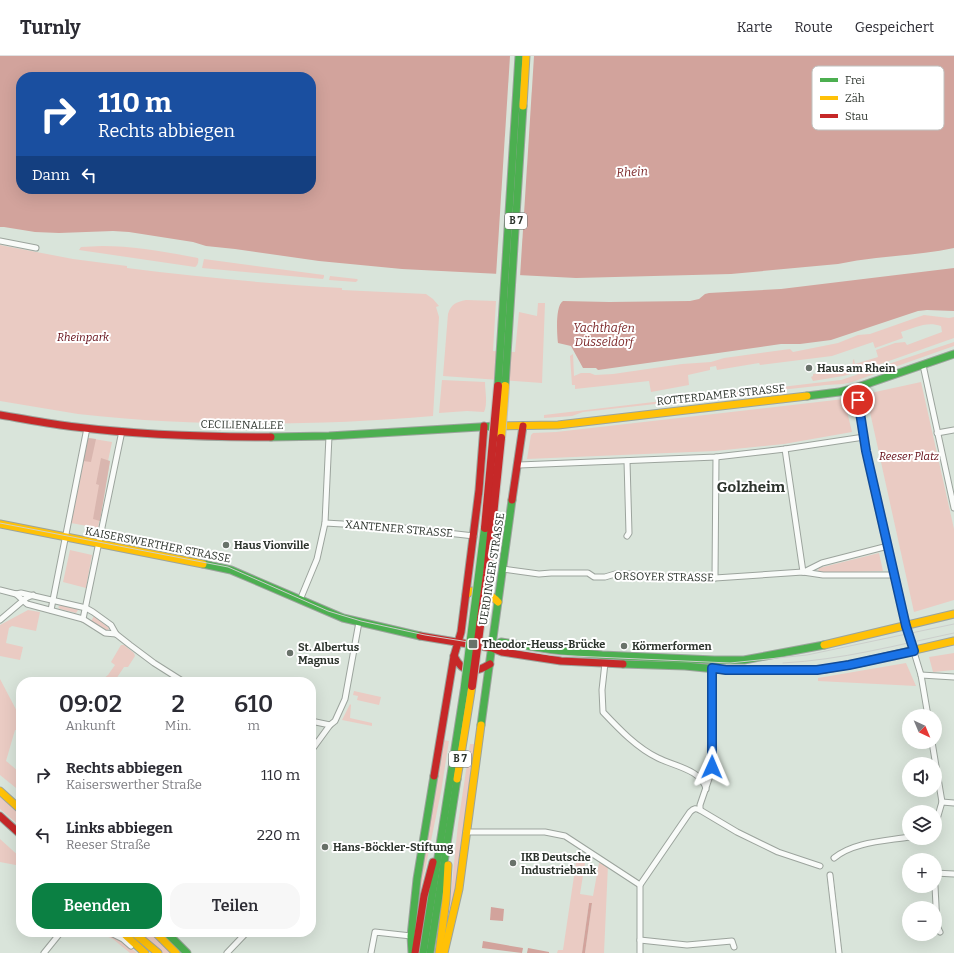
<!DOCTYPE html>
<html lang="de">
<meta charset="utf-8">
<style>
:root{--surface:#fff;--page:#f7f7f7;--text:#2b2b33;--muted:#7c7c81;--line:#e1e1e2;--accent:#0b8043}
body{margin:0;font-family:Bitter,serif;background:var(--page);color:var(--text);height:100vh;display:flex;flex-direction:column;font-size:15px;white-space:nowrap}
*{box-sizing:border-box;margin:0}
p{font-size:13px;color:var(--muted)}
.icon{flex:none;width:22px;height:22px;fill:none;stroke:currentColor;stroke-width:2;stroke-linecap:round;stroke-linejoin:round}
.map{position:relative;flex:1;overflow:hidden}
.drawer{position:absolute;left:16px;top:621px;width:300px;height:260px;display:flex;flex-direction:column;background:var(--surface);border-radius:16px;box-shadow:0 4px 16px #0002}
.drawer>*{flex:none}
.banner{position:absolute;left:16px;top:16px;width:300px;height:122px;border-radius:16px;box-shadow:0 4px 16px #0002;background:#1a4fa0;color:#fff;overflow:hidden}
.needle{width:26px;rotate:136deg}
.fabs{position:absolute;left:902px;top:653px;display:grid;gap:8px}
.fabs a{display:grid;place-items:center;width:40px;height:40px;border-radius:50%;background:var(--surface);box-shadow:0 4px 16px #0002;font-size:20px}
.pin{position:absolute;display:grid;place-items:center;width:34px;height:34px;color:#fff;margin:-17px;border:2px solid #fff;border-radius:50%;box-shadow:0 1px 4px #0007}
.me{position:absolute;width:44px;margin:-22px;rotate:1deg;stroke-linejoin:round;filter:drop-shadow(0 0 3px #0008)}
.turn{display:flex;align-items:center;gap:14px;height:84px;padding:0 16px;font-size:18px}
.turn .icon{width:52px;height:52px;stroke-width:2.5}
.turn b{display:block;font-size:28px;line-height:34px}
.then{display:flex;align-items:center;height:38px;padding:0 16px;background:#0003;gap:8px;font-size:15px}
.eta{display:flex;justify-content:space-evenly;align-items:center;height:68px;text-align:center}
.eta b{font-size:24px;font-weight:600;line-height:28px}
.button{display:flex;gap:8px;margin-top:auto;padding:8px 16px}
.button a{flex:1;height:46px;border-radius:16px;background:var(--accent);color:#fff;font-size:16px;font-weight:600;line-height:46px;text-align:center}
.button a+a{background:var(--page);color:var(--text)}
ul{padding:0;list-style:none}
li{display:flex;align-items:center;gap:12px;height:60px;padding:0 16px}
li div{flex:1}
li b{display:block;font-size:15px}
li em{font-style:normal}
header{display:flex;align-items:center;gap:24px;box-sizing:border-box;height:56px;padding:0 20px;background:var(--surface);border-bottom:1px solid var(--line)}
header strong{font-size:19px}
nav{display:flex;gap:22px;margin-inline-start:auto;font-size:14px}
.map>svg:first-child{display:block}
.green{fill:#eacbc3}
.forest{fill:#d9b6af}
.water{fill:#d2a39c;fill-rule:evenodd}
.pier{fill:#d9e4da}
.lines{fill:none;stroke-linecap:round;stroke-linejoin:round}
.street-casing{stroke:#9ca49d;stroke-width:7}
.fast-casing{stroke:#9ca49d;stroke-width:9}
.slow-casing{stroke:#9ca49d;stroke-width:9}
.jam-casing{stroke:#9ca49d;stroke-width:9}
.street{stroke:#f9fbf9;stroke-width:5}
.fast{stroke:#4caf50;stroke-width:7}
.slow{stroke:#ffc107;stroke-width:7}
.jam{stroke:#c62828;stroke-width:7}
.tram{stroke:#cccfcc;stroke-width:1}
.fast-bridge-casing{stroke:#bcc1bc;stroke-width:10;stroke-linecap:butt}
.slow-bridge-casing{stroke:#bcc1bc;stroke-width:10;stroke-linecap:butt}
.jam-bridge-casing{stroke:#bcc1bc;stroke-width:10;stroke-linecap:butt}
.fast-bridge{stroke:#4caf50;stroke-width:8}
.slow-bridge{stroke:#ffc107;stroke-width:8}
.jam-bridge{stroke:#c62828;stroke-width:8}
.route-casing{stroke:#114b97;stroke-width:10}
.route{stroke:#1a73e8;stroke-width:7}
.poi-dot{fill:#69726a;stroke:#fff;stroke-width:1.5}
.labels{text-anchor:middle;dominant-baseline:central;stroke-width:4;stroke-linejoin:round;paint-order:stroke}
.shield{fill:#fff;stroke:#6c716c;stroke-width:1}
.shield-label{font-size:10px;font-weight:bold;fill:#2d342d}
.park-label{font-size:11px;font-style:italic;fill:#600610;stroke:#fff}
.poi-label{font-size:11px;font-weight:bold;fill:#2d342d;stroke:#fff;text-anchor:start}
.street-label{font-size:11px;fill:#2d342d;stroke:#fff}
.water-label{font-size:12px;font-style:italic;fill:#7b2526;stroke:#fff}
.district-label{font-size:15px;font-weight:bold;fill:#2d342d;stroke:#fff}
.key{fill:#fff;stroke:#c0c2c0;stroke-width:1}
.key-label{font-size:11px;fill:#2d342d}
</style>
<header>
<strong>Turnly</strong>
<nav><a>Karte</a><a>Route</a><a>Gespeichert</a></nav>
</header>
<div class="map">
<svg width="954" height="897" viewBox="0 0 954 897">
<rect width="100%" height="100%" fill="#d9e4da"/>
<g class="green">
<path d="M0,189L73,203L127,210V212C199,221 270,228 342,232V234L426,238L433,243L439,250L436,251L439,261L433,360C316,370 194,371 78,358C52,354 26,349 0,345Z"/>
<path d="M102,190C134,190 166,196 198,202C199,204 198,210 195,211L79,194L81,191Z"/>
<polygon points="204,203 324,219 324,221 323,223 202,212"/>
<polygon points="330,220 357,223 358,224 356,226 329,224"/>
<path d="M466,244L496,245L493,295L515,296L519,256L537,260L538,247H545L542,327L443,320L448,258C451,248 456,246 466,244Z"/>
<path d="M924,259L949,262L954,261V282L855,317L843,320L813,325L811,321L813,320V318L828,316L829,314H831L832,316L852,312L853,304L854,303L855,308L878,301L876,294L895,287L905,286L907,289L942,276L941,270C926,265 915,272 901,276L903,282L875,292L873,286L832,300L760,309L759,307L717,314L716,310L710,311V314L688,319L689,329L651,336L649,325L575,333V329H572L570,300L573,298L574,320L581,317H590L595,319L613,318L682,308L711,306L724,302L790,293L793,296L838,287L858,279L870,278Z"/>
<polygon points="954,286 954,290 852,326 843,328 826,329 583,356 572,360 544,362 544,359 841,324"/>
<path d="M442,324L485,326C485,335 488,348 484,356L467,355L439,357Z"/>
<polygon points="921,326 954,473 954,544 914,556 866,338"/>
<polygon points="844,343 852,376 784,388 715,395 527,403 531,379 533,377 556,376"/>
<polygon points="88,382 112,386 108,405 110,405 98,472 71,467"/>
<polygon points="70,494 92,499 86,532 63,526"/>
<polygon points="879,497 883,515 820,517 818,515 819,512"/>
<polygon points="61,549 77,553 78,554 76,557 60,553 58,551"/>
<polygon points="28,554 40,556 36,575 12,570 9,572 6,587 23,591 20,604 0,600 0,569"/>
<polygon points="94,560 109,572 108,574 106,574 91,565"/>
<polygon points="121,589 124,589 134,597 135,600 128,611 124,611 114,626 99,626 108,619 115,609 111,606"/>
<polygon points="954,597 954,614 933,616 929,601"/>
<polygon points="906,607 916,630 818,625 818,622"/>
<path d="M0,623L21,663V675L15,674L6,705C21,717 21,717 21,736L0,719Z"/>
<polygon points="354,635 381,641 379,649 357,644 358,640 353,639"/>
<polygon points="350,648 351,649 350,662 372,667 372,670 342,664"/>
<polygon points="443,684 449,685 441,736 418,848 416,848"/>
<polygon points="470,688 476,688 455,835 448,867 458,768"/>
<polygon points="0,741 21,759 21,771 0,753"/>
<polygon points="0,783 21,802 21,810 0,806"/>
<polygon points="577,800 586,801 580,838 593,840 599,807 608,809 604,897 585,897 592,847 589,847 582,897 557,897 558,894 563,894"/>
<path d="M97,876C112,876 126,888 137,897H130L113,883Z"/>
<polygon points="138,876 150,876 172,897 162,897"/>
</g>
<g class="forest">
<polygon points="88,382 96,383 91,406 83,405"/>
<polygon points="101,402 110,405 100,465 93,463 99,429 96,428"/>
</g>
<g class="water">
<path d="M0,0H954V192C916,200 876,200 838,208L731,218L576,222L402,213L319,205L235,193L206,190L193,186L129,176L113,175L59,177L35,176L4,171H0ZM21,21H311V133H21Z"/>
<path d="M954,212V255L927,254L918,255L831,284L800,288H781L598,314L596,312H583L571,290L558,287C557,278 555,250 563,245L609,246L690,245L699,243L705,238L709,237L781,233Z"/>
<polygon points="589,847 592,847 585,897 582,897"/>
<polygon points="491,851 504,853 503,865 490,864"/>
<polygon points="483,885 523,892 522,897 482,892"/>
<polygon points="528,892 549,896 549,897 527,897"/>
</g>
<polygon class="pier" points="510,0 534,0 520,221 496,220"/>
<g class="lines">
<defs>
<g id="street">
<polyline points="0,185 36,192"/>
<polyline points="923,309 954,452"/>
<polyline points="855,332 866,395 906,570 921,619 928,660"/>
<polyline points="937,377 954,374"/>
<polyline points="785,393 803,516"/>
<polyline points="627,405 629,477 627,480"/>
<polyline points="519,409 716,401 785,393 864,381"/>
<polyline points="325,467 395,471 474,480"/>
<polyline points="503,513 539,518 551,517 588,517 594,521 605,521 615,518 631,518 632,520 715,522 803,516 823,519 895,519"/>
<polyline points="804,516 822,507 888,490"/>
<polyline points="715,522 716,401"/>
<polyline points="0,534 16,538 21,537 86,552 93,556 111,569 116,578 130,589 154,607 184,626"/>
<polyline points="16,538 27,548 83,563 105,577 116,578"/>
<polyline points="300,544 317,503 325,467 329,380"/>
<polyline points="51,554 87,372"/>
<polyline points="83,563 122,375"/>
<polyline points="0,564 26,542 33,539"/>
<path d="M605,607L602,634L603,656C619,673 637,692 658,702C674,710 702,714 706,733"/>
<polyline points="921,619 954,621"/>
<polyline points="311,665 330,669"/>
<polyline points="932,686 942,746"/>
<polyline points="311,695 330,669 335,665 345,643 359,566"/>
<polyline points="700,754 700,749 713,711 712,612"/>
<polyline points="935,770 942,746 954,747"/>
<polyline points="466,776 545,776 565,780 640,829"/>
<path d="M834,802C853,786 885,785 909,781"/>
<polyline points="907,816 909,815"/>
<polyline points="935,817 954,818"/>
<polyline points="830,819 839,897"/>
<polyline points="935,830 937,870 940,876"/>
<polyline points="109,876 123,883 131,890"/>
<polyline points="640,884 687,889 732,885 734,891"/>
<polyline points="44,897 61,876"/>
<polyline points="227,897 247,876"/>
<polyline points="371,897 375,876 411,880"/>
<path d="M640,897V829L690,756C694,752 696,752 700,754L737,776L778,796L820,810"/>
</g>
<g id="fast">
<polyline points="498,330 519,0"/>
<polyline points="505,330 523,50"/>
<polyline points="807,340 839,336 855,332 954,298"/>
<polyline points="271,381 329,380 496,370"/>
<polyline points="203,508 231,514 343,562 420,580"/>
<polyline points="492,592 501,586 554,594 602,599 714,604 744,604 824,589"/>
<polyline points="623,608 685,610 726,614 817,614 825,613"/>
<polyline points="481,669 512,444"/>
<polyline points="166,876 187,897"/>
<polyline points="412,897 411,880 417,823 434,720"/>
<polyline points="423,897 465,629"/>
<polyline points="430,897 457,723"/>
</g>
<g id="slow">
<polyline points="523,50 526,0"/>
<polyline points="496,370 558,369 807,340"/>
<polyline points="0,468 203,508"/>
<path d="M466,539L471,535C482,535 491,538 498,546"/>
<polyline points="824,589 954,558"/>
<polyline points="825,613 859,607 954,585"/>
<polyline points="457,723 472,630"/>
<polyline points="0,735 21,754"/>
<polyline points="122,876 145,897"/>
<polyline points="133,876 158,897"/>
<polyline points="155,876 176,897"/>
<polyline points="439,897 446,844 448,809"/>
<polyline points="444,897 459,833 481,669"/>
</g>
<g id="jam">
<path d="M0,359C25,363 50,368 76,371C140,379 206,381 271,381"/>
<polyline points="512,444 523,370"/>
<polyline points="420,580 492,592 502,596 561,605 623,608"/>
<path d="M454,600C463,618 474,618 490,608"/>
<polyline points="434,720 454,600 461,576 479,434 484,370"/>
<polyline points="0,760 21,779"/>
<polyline points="415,897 424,840 433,806"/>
</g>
</defs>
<use href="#street" class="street-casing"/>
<use href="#fast" class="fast-casing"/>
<use href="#slow" class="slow-casing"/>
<use href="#jam" class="jam-casing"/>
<use href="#street" class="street"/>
<use href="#fast" class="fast"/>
<use href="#slow" class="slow"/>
<use href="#jam" class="jam"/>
<g class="tram">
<polyline points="0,467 228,511 328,555 361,565 425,579 550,599 730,607 807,599 954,568"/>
<path d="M783,607C841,604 897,589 954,577"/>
</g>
<defs>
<polyline id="fast-bridge" points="465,629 485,472"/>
<polyline id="slow-bridge" points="501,382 505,330"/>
<g id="jam-bridge">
<polyline points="485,472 498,330"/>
<polyline points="472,630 487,518 501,382"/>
</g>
</defs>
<use href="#fast-bridge" class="fast-bridge-casing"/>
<use href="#slow-bridge" class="slow-bridge-casing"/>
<use href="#jam-bridge" class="jam-bridge-casing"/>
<use href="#fast-bridge" class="fast-bridge"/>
<use href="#slow-bridge" class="slow-bridge"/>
<use href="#jam-bridge" class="jam-bridge"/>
</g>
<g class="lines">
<defs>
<polyline id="route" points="712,711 712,612 726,614 817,614 849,609 914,595 906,570 866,395 858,344"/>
</defs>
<use href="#route" class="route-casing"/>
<use href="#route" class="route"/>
</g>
<g class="poi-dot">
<circle cx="809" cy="312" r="4"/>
<circle cx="226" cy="489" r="4"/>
<rect x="468" y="583" width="10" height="10" rx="2"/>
<circle cx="624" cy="590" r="4"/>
<circle cx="290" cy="597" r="4"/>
<circle cx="325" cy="791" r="4"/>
<circle cx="513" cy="807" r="4"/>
</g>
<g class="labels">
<g class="shield">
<rect x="505" y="157" width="22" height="16" rx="3"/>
<rect x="449" y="695" width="22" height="16" rx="3"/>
</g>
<g class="shield-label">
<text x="516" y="165">B 7</text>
<text x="460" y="703">B 7</text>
</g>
<g class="park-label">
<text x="83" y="281">Rheinpark</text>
<text x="909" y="400">Reeser Platz</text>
</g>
<g class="poi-label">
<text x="817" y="312">Haus am Rhein</text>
<text x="234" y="489">Haus Vionville</text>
<text x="482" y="588">Theodor-Heuss-Brücke</text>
<text x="632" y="590">Körmerformen</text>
<text x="298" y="591">St. Albertus<tspan x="298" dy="13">Magnus</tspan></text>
<text x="333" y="791">Hans-Böckler-Stiftung</text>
<text x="521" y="801">IKB Deutsche<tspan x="521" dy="13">Industriebank</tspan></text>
</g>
<g class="street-label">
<text transform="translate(721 339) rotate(-6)">ROTTERDAMER STRASSE</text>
<text transform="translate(242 369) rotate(1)">CECILIENALLEE</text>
<text transform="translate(399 473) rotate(5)">XANTENER STRASSE</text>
<text transform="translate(158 489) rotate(11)">KAISERSWERTHER STRASSE</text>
<text transform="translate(492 513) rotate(-81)">UERDINGER STRASSE</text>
<text transform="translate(664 521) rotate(1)">ORSOYER STRASSE</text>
</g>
<g class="water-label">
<text transform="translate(632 116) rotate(-3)">Rhein</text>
<text x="604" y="272">Yachthafen<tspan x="604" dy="14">Düsseldorf</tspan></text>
</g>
<g class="district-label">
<text x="751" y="431">Golzheim</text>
</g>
</g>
<rect x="812" y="10" width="132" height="64" rx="6" class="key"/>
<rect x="820" y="22" width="18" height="4" fill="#4caf50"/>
<rect x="820" y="40" width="18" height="4" fill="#ffc107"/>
<rect x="820" y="58" width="18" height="4" fill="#c62828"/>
<g class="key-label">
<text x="845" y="28">Frei</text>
<text x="845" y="46">Zäh</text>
<text x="845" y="64">Stau</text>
</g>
</svg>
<div class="fabs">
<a><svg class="needle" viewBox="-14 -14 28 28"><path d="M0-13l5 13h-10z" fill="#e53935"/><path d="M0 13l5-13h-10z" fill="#7c7c81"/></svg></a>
<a><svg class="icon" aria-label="sound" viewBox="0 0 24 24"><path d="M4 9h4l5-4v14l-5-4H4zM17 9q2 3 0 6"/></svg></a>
<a><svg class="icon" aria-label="layers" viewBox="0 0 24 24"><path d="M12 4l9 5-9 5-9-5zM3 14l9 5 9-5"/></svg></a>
<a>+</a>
<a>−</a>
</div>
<div class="pin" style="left:858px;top:344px;background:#d93025"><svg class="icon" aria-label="arrive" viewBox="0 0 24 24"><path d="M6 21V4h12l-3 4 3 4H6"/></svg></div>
<svg class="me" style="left:712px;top:711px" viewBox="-20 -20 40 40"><path d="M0-17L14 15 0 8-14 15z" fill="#1a73e8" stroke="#fff" stroke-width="4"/></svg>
<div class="banner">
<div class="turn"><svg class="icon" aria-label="right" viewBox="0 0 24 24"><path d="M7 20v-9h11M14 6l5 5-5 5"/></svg><div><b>110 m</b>Rechts abbiegen</div></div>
<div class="then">Dann<svg class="icon" aria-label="left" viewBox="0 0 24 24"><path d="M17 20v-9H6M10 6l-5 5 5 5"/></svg></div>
</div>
<section class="drawer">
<div class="eta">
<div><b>09:02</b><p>Ankunft</p></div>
<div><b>2</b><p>Min.</p></div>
<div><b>610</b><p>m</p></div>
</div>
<ul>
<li><svg class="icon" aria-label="right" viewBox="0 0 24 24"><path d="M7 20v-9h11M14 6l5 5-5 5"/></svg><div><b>Rechts abbiegen</b><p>Kaiserswerther Straße</p></div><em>110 m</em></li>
<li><svg class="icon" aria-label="left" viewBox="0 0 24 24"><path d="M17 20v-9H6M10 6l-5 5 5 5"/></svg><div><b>Links abbiegen</b><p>Reeser Straße</p></div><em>220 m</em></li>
</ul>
<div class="button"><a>Beenden</a><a>Teilen</a></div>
</section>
</div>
